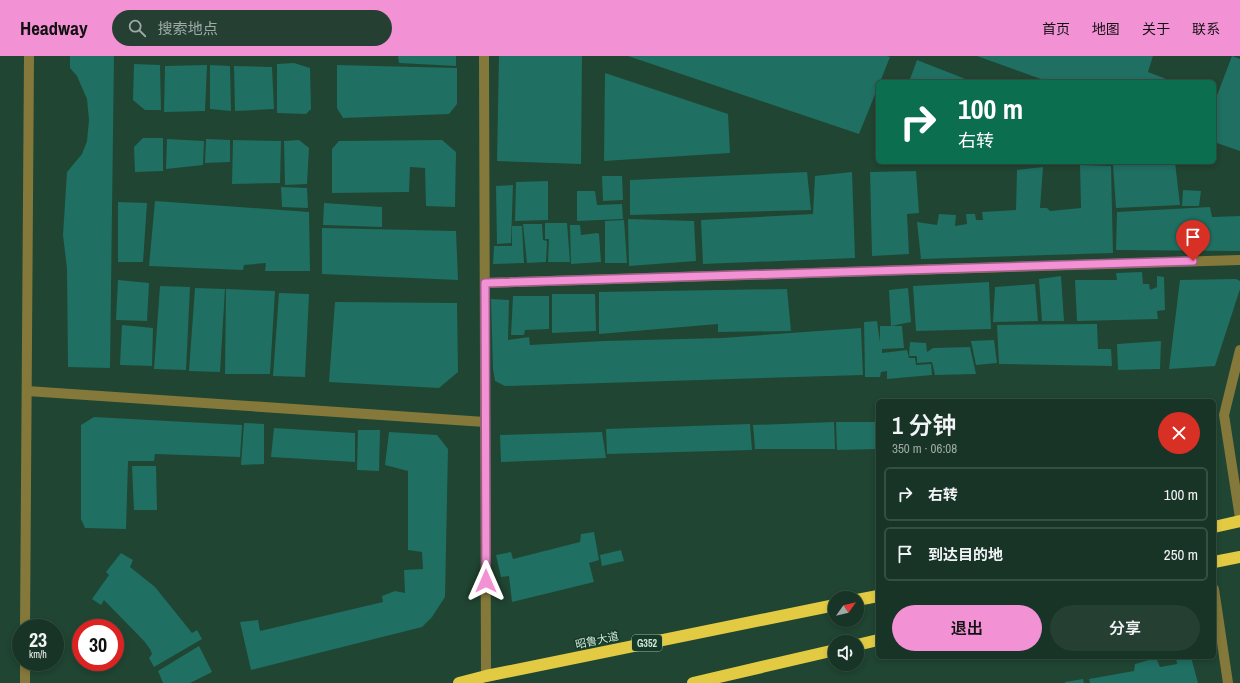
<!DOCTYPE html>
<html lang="zh">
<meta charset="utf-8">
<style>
:root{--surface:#183426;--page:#253f32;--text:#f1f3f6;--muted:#9faaa7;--line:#364f43;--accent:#f391d5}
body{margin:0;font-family:"Archivo Narrow","Noto Sans SC",sans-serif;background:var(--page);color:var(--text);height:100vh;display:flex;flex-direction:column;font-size:15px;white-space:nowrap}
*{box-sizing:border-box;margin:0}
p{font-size:13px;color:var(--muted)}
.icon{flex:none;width:22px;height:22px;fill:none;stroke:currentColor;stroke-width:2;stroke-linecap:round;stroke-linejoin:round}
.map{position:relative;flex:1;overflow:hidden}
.drawer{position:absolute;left:876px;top:343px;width:340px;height:260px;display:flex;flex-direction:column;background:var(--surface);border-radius:6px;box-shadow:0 2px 6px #0003,0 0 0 1px var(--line)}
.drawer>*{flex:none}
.hud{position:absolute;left:876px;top:24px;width:340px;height:84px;border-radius:6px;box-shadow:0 2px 6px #0003,0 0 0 1px var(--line);background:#0b6e4f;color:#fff;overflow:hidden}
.needle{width:26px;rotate:56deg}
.tools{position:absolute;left:828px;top:535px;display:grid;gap:8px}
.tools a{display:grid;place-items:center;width:36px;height:36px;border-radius:50%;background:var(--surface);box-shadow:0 2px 6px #0003,0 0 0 1px var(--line);font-size:20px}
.speed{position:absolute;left:12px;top:563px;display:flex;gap:8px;font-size:20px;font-weight:700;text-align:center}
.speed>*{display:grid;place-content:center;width:52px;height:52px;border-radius:50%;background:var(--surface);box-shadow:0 2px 6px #0003,0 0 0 1px var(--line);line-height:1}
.speed small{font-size:10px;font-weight:400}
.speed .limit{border:6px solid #d22;background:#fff;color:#111}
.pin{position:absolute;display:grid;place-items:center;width:34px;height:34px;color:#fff;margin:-41px -17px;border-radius:50% 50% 50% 0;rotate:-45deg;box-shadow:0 0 4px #0007}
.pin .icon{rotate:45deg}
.me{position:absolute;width:44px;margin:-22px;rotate:0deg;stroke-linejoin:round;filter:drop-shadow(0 0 3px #0008)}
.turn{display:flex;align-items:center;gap:14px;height:84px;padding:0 16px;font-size:18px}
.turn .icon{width:52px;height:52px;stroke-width:2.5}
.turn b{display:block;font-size:28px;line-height:34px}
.round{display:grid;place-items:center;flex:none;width:42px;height:42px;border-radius:21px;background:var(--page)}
.headline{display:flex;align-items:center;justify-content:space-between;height:68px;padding:0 16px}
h1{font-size:24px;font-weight:600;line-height:30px}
.cta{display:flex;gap:8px;margin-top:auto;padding:8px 16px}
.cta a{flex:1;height:46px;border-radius:24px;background:var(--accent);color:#111;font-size:16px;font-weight:600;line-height:46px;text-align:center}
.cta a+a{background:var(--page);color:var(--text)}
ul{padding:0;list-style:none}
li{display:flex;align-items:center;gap:12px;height:54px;margin:0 8px 6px;padding:0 8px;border:2px solid var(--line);border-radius:6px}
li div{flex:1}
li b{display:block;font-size:15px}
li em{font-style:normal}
header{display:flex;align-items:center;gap:24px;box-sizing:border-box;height:56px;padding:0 20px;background:var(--accent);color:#111}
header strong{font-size:19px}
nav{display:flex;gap:22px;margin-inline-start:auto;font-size:14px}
.search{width:280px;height:36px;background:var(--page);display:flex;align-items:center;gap:10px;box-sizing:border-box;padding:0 14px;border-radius:22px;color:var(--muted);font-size:15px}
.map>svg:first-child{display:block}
.building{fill:#1f6f62}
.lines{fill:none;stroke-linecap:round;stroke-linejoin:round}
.minor{stroke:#84793a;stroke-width:10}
.highway{stroke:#e2cb43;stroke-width:12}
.route-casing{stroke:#9e5e8a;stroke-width:10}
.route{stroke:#f391d5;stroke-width:7}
.labels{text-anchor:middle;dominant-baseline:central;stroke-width:3;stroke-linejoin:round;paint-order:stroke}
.shield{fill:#153a28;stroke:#99b2a4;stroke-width:1}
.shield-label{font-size:10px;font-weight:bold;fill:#d1e5d9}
.street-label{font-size:11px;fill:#d1e5d9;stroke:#153a28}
</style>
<header>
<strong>Headway</strong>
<div class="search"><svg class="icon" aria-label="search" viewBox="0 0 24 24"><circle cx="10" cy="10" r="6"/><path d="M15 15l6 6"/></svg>搜索地点</div>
<nav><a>首页</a><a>地图</a><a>关于</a><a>联系</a></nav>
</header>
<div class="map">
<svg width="1240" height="627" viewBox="0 0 1240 627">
<rect width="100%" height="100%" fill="#204532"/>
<g class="building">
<polygon points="70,0 114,0 110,312 68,311 67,213 63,179 67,116 82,98 87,85 89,64 87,43 77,20 70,12"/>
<polygon points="398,0 456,0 456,10 399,7"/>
<polygon points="499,0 582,0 581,108 497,105"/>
<polygon points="628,0 887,0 890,1 880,26 878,26 878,31 859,78"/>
<polygon points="977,0 1153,0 1148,16 1174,26 1049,26"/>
<polygon points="1232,0 1240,3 1240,95 1214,86 1214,41 1216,42"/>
<polygon points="917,4 973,26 909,26"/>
<polygon points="294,7 310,12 311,53 306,58 277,57 277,8"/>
<polygon points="134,8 160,9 161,54 145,54 133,44"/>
<polygon points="207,9 205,55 164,56 165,10"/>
<polygon points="210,9 230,10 231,55 210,53"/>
<polygon points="337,9 457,12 457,48 449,58 343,62 337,52"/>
<polygon points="234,10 272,11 274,53 235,55"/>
<polygon points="605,17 728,58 730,97 604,105"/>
<polygon points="143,82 163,82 163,115 135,116 134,91"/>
<polygon points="167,83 204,85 203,109 166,113"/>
<polygon points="206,83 230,84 230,106 205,107"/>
<polygon points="233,84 281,85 280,127 232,128"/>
<polygon points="299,84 309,92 307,128 285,129 284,85"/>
<polygon points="442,84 456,96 455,151 426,150 425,112 410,111 409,136 332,137 332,93 339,85"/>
<polygon points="1158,106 1175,106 1180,149 1116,152 1113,108"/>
<polygon points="1080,109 1111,110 1113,197 921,203 917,166 937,169 939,158 956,159 955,170 967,168 966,158 975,158 976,164 983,164 982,156 1016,154 1017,114 1043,111 1040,152 1047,152 1050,155 1081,152"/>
<polygon points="916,115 919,157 907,158 909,198 872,200 870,116"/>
<polygon points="807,116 811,154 630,159 630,124"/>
<polygon points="852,116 855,202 703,208 701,164 813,158 815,120"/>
<polygon points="602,120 622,120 623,144 603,145"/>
<polygon points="548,125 548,164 515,165 516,126"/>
<polygon points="513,129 511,187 497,188 496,130"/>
<polygon points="281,131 307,132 308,152 282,151"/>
<polygon points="1183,134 1201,135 1199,150 1182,150"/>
<polygon points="577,135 595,135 597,149 622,148 623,163 577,165"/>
<polygon points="155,145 309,156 310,215 265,215 266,207 244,209 243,214 149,210"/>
<polygon points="118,146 147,147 143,206 118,206"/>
<polygon points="324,147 382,151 382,171 323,169"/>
<polygon points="1210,151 1212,161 1240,160 1240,195 1116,194 1117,156"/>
<polygon points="628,163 694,165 696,205 629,210"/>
<polygon points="624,164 627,207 605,207 605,165"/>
<polygon points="545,167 567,167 570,206 548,206 549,183 545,183"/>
<polygon points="523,168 542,168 543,184 547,185 546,206 527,207"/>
<polygon points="570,169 580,169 581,179 597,177 599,178 601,206 571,208"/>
<polygon points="512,170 522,170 524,207 493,208 494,190 512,190"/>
<polygon points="322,172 456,175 458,224 322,218"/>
<polygon points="1142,216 1143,228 1149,228 1150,234 1157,231 1157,220 1164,221 1165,254 1157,255 1158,263 1077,265 1075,224 1117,224 1116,217"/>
<polygon points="1061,220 1064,265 1042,265 1039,223"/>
<polygon points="1236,223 1240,225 1240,233 1215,310 1169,313 1180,224"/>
<polygon points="118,224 149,227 147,265 116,264"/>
<polygon points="989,226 991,273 916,275 913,230"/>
<polygon points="1035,228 1038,265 993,266 995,231"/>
<polygon points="160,230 190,231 186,314 154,313"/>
<polygon points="195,232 225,233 220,316 189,315"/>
<polygon points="908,232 911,266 891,270 889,234"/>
<polygon points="226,233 275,235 270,318 225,318"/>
<polygon points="787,233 791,275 718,276 718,268 599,278 599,236"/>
<polygon points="279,237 309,238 305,321 273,320"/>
<polygon points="552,238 595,238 596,275 552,277"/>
<polygon points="513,240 549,240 549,273 525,274 524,279 511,279"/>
<polygon points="491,243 509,244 508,284 529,281 530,289 604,285 722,282 861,272 863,319 505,330 495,325 493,313"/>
<polygon points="335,246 457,247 458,316 439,332 329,326"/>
<polygon points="877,265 880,286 880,270 902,270 904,292 882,293 882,297 907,294 909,302 915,302 916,309 931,308 932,319 887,323 887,315 881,316 880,321 865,321 864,266"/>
<polygon points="1097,268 1098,293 1111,293 1112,310 999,308 997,269"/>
<polygon points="122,269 153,272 152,310 120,309"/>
<polygon points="994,284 997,307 976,309 971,285"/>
<polygon points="1161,285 1160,313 1118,314 1117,288"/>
<polygon points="910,286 926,287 927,296 933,292 970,291 976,318 935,319 932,306 917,307 917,300 909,300"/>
<polygon points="94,361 242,369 240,401 155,398 154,405 128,405 126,473 85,472 81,463 81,369"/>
<polygon points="834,366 835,393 755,393 753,369"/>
<polygon points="836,366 878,366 878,393 837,394"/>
<polygon points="244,367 264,368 264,408 241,409"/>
<polygon points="750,368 752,394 607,398 606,373"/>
<polygon points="274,372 355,377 355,406 271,401"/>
<polygon points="358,374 380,374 379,415 357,414"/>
<polygon points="389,376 437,379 448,393 445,541 432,561 422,571 251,614 240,566 258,564 260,575 383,546 382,540 395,535 405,537 404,514 423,513 422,496 408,494 408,415 385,409"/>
<polygon points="602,376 606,402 501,406 500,379"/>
<polygon points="132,410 156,410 157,454 134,454"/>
<polygon points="594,476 599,504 589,507 594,526 512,546 509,520 501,521 496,499 511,496 513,503 580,486 581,478"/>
<polygon points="621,494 624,505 602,510 600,499"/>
<polygon points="121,497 133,504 130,511 155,531 192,577 197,574 202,583 154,611 149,602 152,598 150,593 144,585 104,544 101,549 92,543 109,519 106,516"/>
<polygon points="199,590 212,616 190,627 163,627 158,615"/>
<polygon points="1176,601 1191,601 1198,627 1090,627 1089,623 1134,615 1135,608 1156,602 1160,611 1177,608"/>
<polygon points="1083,623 1084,627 1065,627 1065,626"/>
</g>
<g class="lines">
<g class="minor">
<polyline points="484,0 486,620"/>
<polyline points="485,227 1240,204"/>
<polyline points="1240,294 1224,359 1240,462"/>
<polyline points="27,335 485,366"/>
<polyline points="1214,533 1228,627"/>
<polyline points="25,572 29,0"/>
<polyline points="25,627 25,606"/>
</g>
<g class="highway">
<polyline points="1214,471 1240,465"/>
<polyline points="1214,506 1240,501"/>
<polyline points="857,544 878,540"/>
<polyline points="857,589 878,584"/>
<polyline points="459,627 486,620 835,549"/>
<polyline points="693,627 835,594"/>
</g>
</g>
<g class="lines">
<defs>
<polyline id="route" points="486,525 485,227 1193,205"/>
</defs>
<use href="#route" class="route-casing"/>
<use href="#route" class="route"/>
</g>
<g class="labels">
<rect class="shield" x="632" y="579" width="30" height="16" rx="3"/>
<g class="shield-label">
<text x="647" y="587">G352</text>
</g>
<g class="street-label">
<text transform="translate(597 584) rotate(-12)">昭鲁大道</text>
</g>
</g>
</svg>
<div class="tools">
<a><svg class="needle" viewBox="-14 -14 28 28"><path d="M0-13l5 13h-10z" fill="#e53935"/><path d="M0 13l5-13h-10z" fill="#9faaa7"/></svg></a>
<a><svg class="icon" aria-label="sound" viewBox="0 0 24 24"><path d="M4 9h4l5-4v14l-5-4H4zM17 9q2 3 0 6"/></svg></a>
</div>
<div class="speed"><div>23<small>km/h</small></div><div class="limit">30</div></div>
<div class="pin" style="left:1193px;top:205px;background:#d93025"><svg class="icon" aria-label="arrive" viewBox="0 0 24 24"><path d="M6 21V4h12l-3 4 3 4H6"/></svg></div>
<svg class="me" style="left:486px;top:525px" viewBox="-20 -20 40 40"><path d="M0-17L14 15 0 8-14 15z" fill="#f391d5" stroke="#fff" stroke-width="4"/></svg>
<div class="hud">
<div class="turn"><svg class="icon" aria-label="right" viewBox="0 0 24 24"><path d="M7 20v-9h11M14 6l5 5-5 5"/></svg><div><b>100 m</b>右转</div></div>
</div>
<section class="drawer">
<div class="headline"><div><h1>1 分钟</h1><p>350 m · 06:08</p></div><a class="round" style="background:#d93025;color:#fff"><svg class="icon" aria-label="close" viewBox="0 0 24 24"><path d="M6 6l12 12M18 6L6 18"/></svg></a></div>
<ul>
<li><svg class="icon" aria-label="right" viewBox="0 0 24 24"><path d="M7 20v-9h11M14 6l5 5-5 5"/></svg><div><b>右转</b></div><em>100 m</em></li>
<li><svg class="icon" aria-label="arrive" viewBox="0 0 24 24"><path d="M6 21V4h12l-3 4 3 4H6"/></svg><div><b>到达目的地</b></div><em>250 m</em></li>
</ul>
<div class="cta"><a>退出</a><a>分享</a></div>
</section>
</div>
